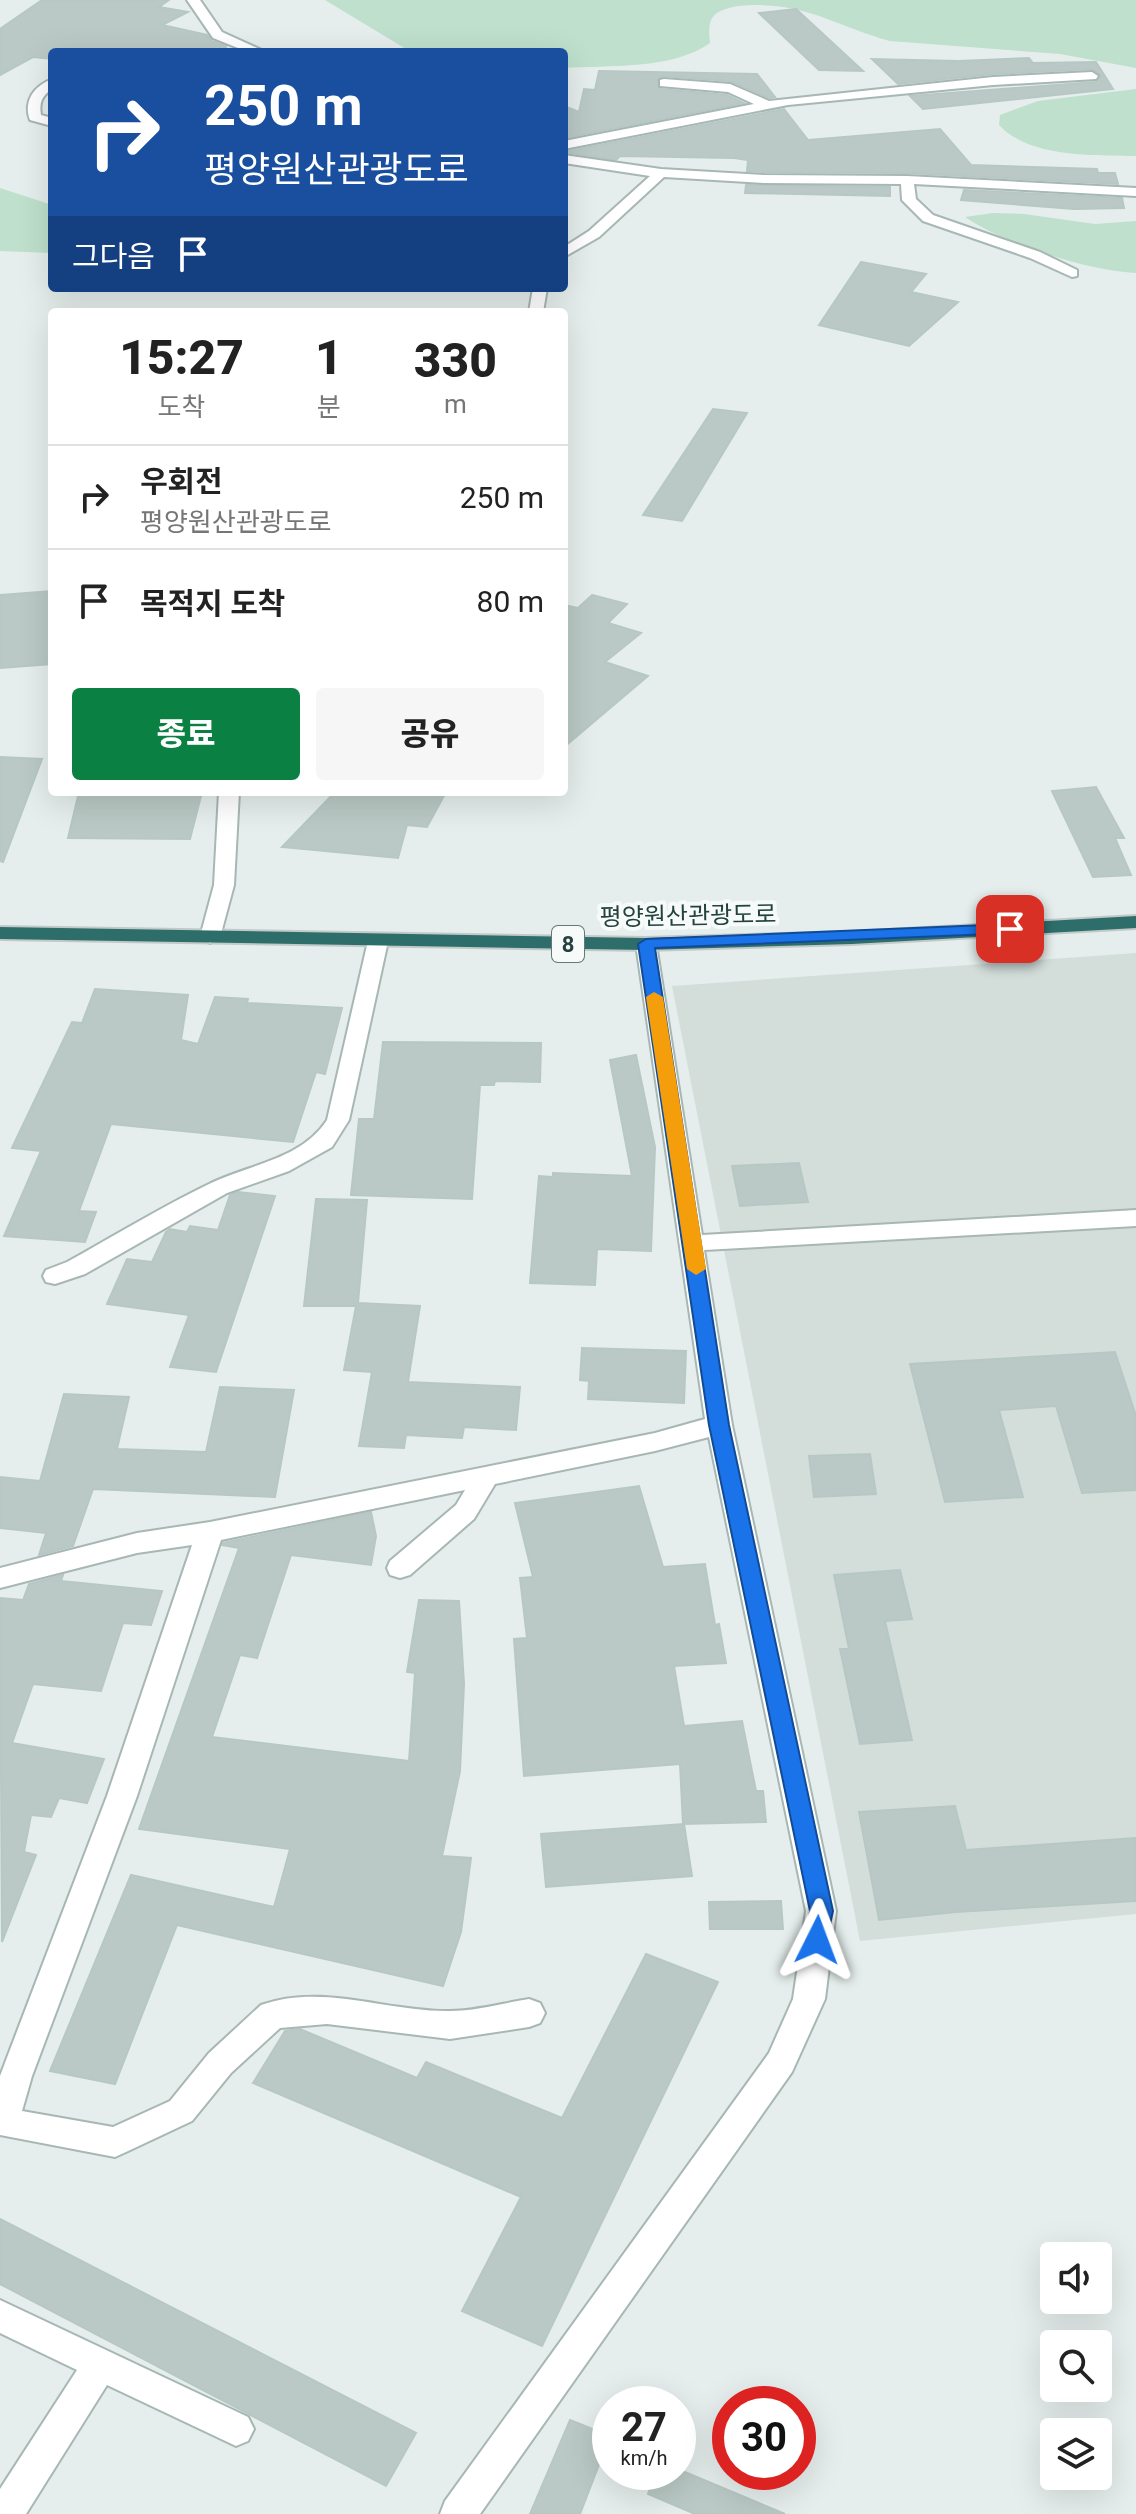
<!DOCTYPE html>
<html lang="ko">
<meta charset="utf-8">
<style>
:root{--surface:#fff;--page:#f6f6f6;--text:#222;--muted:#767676;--line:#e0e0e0;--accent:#0b8043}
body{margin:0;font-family:Roboto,"Noto Sans KR",sans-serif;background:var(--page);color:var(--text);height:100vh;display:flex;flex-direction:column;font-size:30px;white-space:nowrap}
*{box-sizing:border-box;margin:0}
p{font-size:26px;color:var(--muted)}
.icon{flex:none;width:44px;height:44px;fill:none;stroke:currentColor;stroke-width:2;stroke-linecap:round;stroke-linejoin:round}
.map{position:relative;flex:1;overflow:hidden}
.details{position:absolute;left:48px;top:308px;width:520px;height:488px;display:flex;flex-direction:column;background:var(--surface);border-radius:8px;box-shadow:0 8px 32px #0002}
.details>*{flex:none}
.guide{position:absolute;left:48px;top:48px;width:520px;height:244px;border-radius:8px;box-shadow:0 8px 32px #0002;background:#1a4fa0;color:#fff;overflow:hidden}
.tools{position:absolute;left:1040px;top:2242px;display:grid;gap:16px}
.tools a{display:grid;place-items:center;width:72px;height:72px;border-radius:8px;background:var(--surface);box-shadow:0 8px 32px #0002;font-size:40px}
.speed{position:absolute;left:592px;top:2386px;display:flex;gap:16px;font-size:40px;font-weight:700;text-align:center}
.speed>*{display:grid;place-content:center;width:104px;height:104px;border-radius:50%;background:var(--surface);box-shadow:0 8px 32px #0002;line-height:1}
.speed small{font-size:20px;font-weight:400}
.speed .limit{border:12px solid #d22;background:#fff;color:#111}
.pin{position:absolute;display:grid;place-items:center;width:68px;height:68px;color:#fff;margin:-34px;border-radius:16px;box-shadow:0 4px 12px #0006}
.me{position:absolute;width:88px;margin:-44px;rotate:3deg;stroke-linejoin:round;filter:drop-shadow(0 0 6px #0008)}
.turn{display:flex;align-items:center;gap:28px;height:168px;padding:0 24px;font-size:36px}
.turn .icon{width:104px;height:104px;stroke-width:2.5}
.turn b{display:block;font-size:56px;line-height:68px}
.then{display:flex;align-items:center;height:76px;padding:0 24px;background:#0003;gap:16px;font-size:30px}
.eta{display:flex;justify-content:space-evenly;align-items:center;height:136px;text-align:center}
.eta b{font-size:48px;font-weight:800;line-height:56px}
.button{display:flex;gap:16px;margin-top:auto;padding:16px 24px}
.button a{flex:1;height:92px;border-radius:8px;background:var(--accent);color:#fff;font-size:32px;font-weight:800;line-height:92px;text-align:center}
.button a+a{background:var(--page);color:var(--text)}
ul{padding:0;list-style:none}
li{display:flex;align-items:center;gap:24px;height:104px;padding:0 24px;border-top:2px solid var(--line)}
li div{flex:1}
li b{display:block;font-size:30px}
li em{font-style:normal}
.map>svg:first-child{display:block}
.built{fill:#d3dedb}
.green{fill:#bee0cc}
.building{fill:#bac9c5;stroke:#b7c8c4;stroke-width:2}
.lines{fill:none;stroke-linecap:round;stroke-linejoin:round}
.minor-casing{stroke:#a7b7b4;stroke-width:4}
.highway-casing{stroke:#c1cac9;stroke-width:4}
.minor{fill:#fff;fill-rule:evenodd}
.highway{fill:#2e6e6a;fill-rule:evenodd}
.route{fill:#1a73e8;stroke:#114b97;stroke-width:2}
.slow{fill:#f59e0b}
.labels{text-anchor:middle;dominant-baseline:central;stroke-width:8;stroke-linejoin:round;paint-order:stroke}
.shield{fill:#f6faf9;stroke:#627875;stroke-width:2}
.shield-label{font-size:22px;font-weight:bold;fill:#23413d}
.street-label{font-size:24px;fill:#23413d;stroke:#f6faf9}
</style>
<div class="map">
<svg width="1136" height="2514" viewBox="0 0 1136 2514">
<rect width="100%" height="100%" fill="#e5eeec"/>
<polygon class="built" points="1136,953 1136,1914 860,1941 672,986"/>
<g class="green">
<path d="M325,0H1136V68L1060,54L890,41C833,25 803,0 738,6C712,11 707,17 710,43C672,70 609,65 564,68V52H411Z"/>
<path d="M1136,89V156C1093,155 1030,158 999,125L1000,115L1038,101Z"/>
<polygon points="0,188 52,205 52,253 0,251"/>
<path d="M993,213L1024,214L1095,224L1136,221V273C1088,271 1005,244 965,217Z"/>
</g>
<g class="building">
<polygon points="42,0 169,0 159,7 188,12 162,25 207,35 212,41 226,46 225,52 52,52 52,59 33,57 0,75 0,29"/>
<polygon points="796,9 863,71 819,70 759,13"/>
<polygon points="1029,58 1033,63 1096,62 1113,89 923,109 910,96 1096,82 1101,75 1092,69 993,74 898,84 872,59 959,61"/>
<polygon points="599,71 757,74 775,97 769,98 730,81 663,76 657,80 660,89 727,95 744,103 564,138 564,106 579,112 584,89 595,90"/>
<polygon points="784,109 808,140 940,129 971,165 1097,169 1098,173 1115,173 1118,184 907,173 764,172 747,171 748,160 734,158 620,156 616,160 564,152"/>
<polygon points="746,185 890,187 890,196 745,193"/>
<polygon points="964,190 1122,198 1124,208 1074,209 961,200"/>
<polygon points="861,262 926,274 911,292 958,302 909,346 819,325"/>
<polygon points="713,409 747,413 682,521 643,515"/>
<polygon points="52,591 52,664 0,668 0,595"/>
<polygon points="592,595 627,604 608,623 641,633 605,662 648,676 564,747 564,605 578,608"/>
<polygon points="0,757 42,759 3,862 0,861"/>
<polygon points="1096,787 1124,838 1115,838 1131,875 1093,877 1052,791"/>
<polygon points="79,792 202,792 190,839 68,838"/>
<polygon points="335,792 446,792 427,827 407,825 398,858 282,847"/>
<polygon points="95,989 188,995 181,1040 198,1044 215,997 248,999 247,1003 342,1008 325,1074 316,1072 293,1142 111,1124 79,1211 96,1212 85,1242 4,1236 41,1151 12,1148 72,1022 82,1023"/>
<polygon points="383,1042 541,1043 540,1082 495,1081 494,1085 480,1085 472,1199 351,1195 359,1119 374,1119"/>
<polygon points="636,1055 655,1147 651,1251 597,1249 595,1285 530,1283 539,1176 553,1177 553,1173 632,1176 610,1060"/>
<polygon points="799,1163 808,1202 740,1206 732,1166"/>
<polygon points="238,1192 275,1196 216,1372 170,1367 189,1315 107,1304 127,1259 152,1262 166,1232 170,1229 187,1232 190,1226 218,1230 230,1195"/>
<polygon points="316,1199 367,1200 358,1303 420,1306 408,1382 520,1387 516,1430 464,1427 462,1438 406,1435 404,1448 359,1446 372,1372 344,1370 356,1306 304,1306"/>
<polygon points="582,1348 686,1351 684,1403 588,1399 589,1381 580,1380"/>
<polygon points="1115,1352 1136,1416 1136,1490 1082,1493 1056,1406 999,1410 1023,1497 945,1502 910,1364"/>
<polygon points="220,1387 294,1390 275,1497 93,1489 73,1546 39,1555 46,1533 0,1528 0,1477 40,1481 64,1394 129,1397 117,1449 206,1452"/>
<polygon points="870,1454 876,1494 814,1497 809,1456"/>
<polygon points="639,1486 663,1567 705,1564 715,1625 719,1624 726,1663 674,1666 684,1726 742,1721 756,1791 763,1791 766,1822 683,1824 680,1764 524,1776 514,1639 527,1638 520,1578 533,1577 515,1503"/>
<polygon points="371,1512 376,1536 371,1565 291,1555 257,1658 240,1655 212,1737 409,1761 415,1673 407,1672 419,1600 459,1601 464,1684 460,1771 442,1856 471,1858 461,1932 443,1986 177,1925 115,2084 50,2071 131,1875 274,1907 290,1849 139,1829 239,1548 222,1545 223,1543"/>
<polygon points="900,1570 912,1619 885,1621 912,1740 860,1744 840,1649 849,1649 834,1575"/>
<polygon points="63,1575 61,1581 162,1591 151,1625 123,1623 101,1691 33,1684 12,1743 104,1759 87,1803 59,1798 51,1817 31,1815 24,1852 36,1855 2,1942 0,1598 23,1600 29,1584"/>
<polygon points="955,1806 966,1850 1136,1838 1136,1901 956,1912 879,1920 859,1812"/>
<polygon points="684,1824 692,1876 546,1887 541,1834"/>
<polygon points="781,1901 783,1929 710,1929 709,1902"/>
<polygon points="646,1954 718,1982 542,2346 462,2311 521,2197 253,2083 285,2031 300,2029 417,2078 426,2062 562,2118"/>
<polygon points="0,2219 416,2433 386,2486 0,2284"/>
<polygon points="570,2420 610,2436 580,2514 530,2514"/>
<polygon points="656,2472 685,2472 785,2514 695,2514 648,2494"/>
</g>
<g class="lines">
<defs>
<g id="minor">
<polygon points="187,0 200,0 222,32 266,52 248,52 213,38"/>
<polygon points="1092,72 1098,76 1096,79 993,85 788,105 564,149 564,141 754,104 728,92 660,86 660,80 664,79 730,84 769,101 993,77"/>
<path d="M52,79V89C42,96 39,102 41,115L52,118V126L30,120C23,101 34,86 52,79Z"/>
<polygon points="564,155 661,169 764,175 907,176 1136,188 1136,196 914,184 916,199 933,215 1040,252 1077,270 1077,276 1072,277 1030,258 923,221 902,200 901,184 764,183 664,177 599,237 564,257 564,247 589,231 650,176 564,163"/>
<polygon points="533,288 547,288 543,312 529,312"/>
<polygon points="219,792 239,792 234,885 220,937 210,943 200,937 214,885"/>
<path d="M378,935L388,941L349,1120L332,1147L289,1171L227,1193L85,1274L55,1284L46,1282L43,1276L46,1270L67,1262C114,1236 161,1207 209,1184C249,1164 301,1160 327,1120L368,941Z"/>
<path d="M646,938L656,944L702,1235L1136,1210V1226L704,1250L732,1425L836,1911L825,1999L792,2072L480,2514H440L445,2501L769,2053L793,1999L806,1911L709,1437L655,1451L495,1484L474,1519L410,1575L400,1578L390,1575L387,1568L390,1561L456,1505L465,1490L221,1540L137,1796L32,2076L22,2111L113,2127L170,2101L209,2053L261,2005C323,1983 387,2012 450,2011C476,2011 503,2003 529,1999L540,2003L545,2013L540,2023L529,2027L450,2039L327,2024L280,2028L231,2073L192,2121L126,2152L115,2157L0,2135V2076L107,1796L192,1545L137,1553L0,1588V1568L137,1533L210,1522L655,1433L705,1419L636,944Z"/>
<polygon points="0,2300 248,2417 254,2429 248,2441 236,2446 107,2385 26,2514 0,2514 0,2489 77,2370 0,2333"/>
</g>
<polygon id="highway" points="1136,916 1136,928 852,944 646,950 0,939 0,927 646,938 852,932"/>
</defs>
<use href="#minor" class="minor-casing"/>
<use href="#highway" class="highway-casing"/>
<use href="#minor" class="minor"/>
<use href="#highway" class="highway"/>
</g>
<polygon class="route" points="1010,924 1018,929 1015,933 655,948 729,1425 833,1911 825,1947 817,1950 809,1947 805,1940 810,1911 709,1425 638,944 646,939"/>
<polygon class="slow" points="654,992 663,997 706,1269 696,1275 687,1269 646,997"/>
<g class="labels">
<rect class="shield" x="552" y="926" width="32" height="36" rx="6"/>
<g class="shield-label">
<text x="568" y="944">8</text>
</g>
<g class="street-label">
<text transform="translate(688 916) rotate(-1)">평양원산관광도로</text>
</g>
</g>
</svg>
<div class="tools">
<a><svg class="icon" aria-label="sound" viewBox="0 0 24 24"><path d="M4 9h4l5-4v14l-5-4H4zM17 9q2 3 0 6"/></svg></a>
<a><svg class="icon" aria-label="search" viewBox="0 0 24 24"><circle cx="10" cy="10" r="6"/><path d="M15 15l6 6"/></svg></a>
<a><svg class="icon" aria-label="layers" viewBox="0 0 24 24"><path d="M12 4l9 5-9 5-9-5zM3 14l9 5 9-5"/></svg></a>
</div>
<div class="speed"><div>27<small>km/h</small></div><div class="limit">30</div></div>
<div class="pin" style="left:1010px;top:929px;background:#d93025"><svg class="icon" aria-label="arrive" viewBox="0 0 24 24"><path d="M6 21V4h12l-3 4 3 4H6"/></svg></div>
<svg class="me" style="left:817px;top:1940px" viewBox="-20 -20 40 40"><path d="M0-17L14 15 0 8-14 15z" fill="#1a73e8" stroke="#fff" stroke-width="4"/></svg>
<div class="guide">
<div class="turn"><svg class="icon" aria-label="right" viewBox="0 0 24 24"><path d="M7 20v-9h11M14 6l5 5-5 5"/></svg><div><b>250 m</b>평양원산관광도로</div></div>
<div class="then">그다음<svg class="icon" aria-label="arrive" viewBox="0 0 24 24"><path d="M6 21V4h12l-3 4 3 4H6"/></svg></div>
</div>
<section class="details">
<div class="eta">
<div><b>15:27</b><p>도착</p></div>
<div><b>1</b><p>분</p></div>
<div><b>330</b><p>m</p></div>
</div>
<ul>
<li><svg class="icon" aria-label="right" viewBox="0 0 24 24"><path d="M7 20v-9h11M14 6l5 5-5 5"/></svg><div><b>우회전</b><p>평양원산관광도로</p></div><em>250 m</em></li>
<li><svg class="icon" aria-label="arrive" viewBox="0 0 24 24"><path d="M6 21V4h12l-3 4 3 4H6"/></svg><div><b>목적지 도착</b></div><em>80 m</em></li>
</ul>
<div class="button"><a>종료</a><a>공유</a></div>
</section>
</div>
